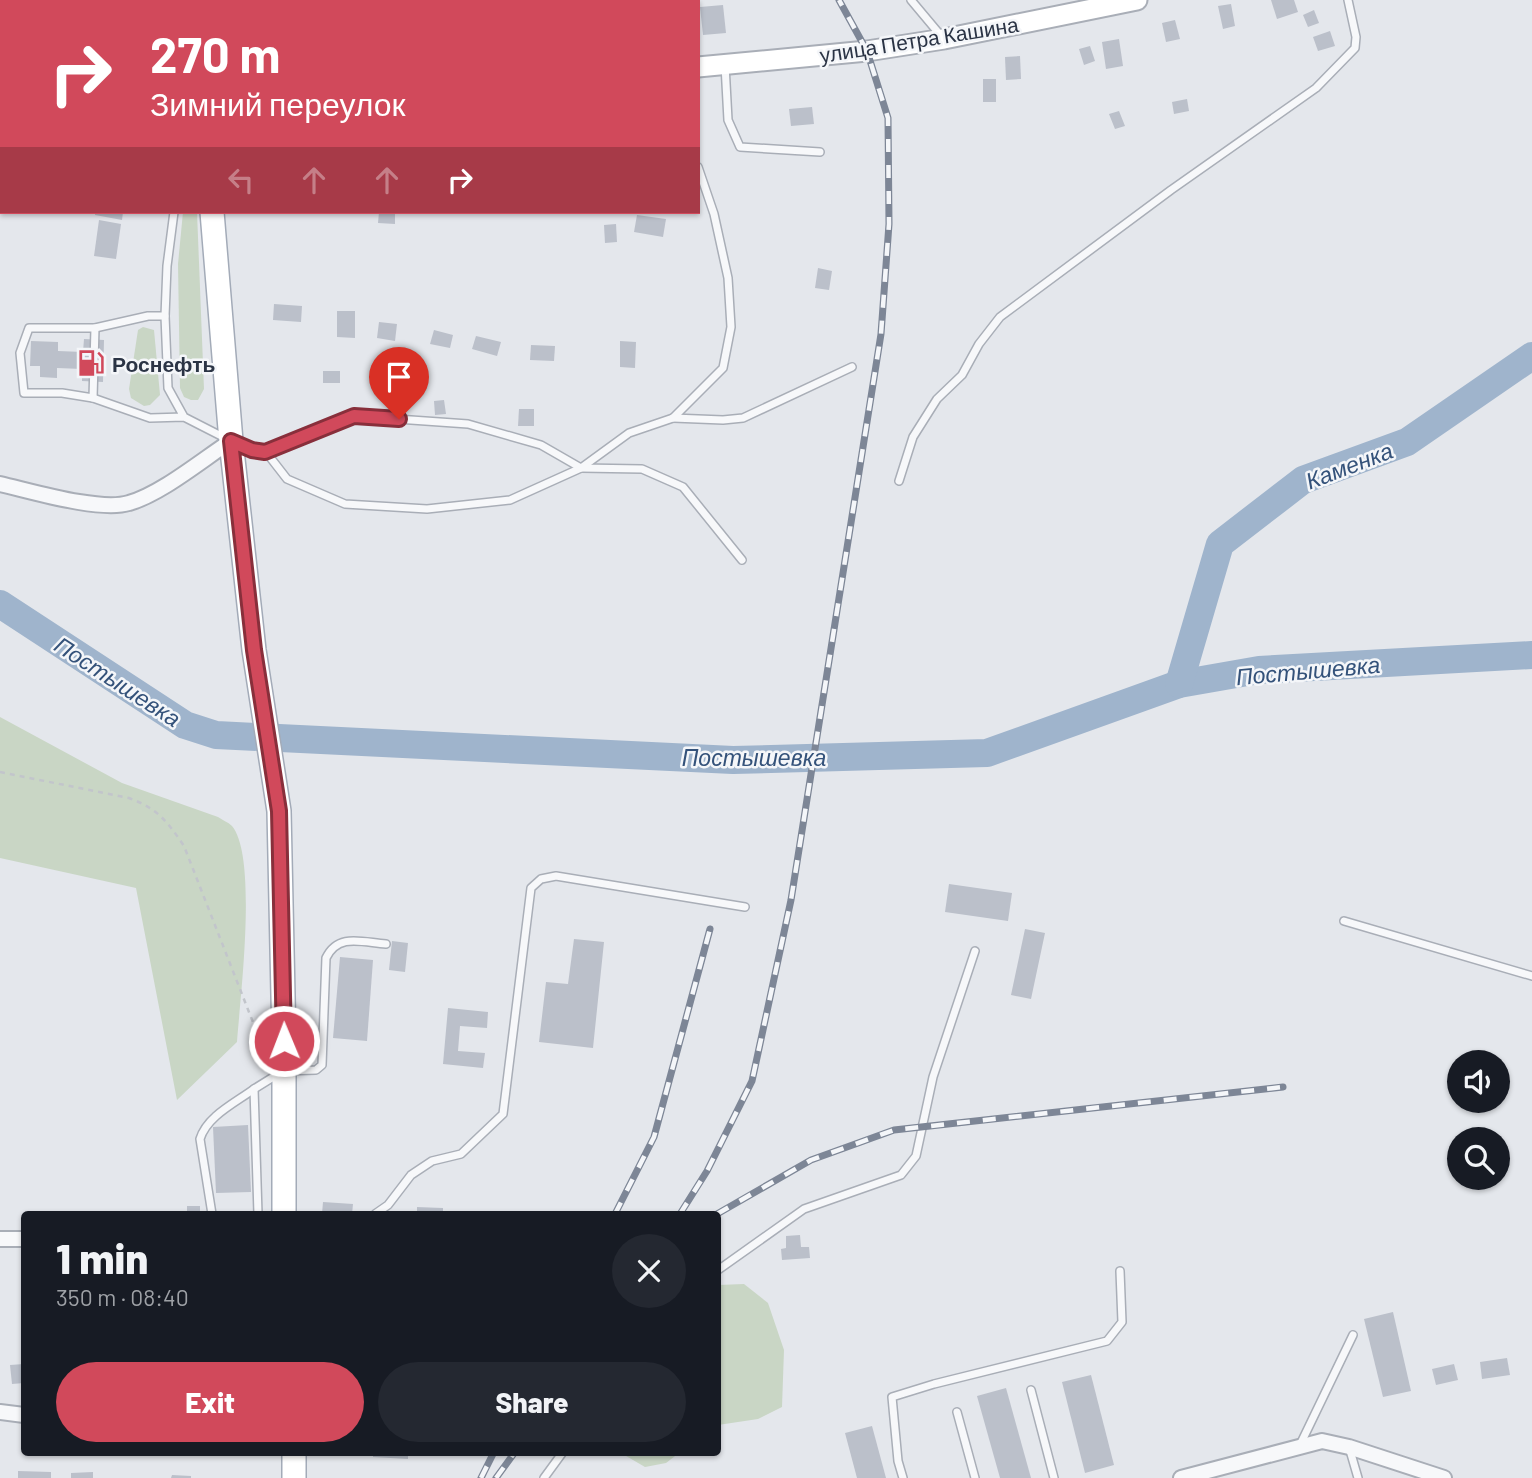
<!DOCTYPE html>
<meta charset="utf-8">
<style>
:root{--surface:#171b24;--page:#242831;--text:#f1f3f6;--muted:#9ea1a6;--accent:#d1495b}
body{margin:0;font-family:Barlow,sans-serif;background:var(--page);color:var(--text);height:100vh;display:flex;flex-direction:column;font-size:26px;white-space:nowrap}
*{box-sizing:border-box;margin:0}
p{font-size:23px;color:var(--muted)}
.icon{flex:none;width:38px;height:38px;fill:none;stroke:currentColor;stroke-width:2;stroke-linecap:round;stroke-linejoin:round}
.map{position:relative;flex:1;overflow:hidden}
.sheet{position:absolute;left:21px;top:1211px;width:700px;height:245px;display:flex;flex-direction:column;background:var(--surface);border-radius:7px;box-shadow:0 2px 5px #0004}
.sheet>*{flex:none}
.hud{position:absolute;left:0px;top:0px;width:700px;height:214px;box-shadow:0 2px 5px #0004;background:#d1495b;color:#fff;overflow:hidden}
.tools{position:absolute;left:1447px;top:1050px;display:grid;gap:14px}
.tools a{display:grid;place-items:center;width:63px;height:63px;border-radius:50%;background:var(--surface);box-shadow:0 2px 5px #0004;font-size:35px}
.pin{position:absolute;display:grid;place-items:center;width:60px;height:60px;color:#fff;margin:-72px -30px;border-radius:50% 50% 50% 0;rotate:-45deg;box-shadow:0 0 7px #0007}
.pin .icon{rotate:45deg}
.me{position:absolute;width:77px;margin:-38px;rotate:359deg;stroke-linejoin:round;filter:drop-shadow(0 0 5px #0008)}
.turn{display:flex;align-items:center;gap:24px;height:147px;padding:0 35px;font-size:32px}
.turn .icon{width:91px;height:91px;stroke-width:2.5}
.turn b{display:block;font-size:49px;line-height:60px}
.lanes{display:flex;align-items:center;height:66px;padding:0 35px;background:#0003;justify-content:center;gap:35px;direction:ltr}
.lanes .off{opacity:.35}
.round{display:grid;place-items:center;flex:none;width:74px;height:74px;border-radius:37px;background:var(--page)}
.headline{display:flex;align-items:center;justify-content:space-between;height:119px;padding:0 35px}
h1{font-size:42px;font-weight:800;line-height:52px}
.cta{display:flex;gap:14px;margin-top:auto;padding:14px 35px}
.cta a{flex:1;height:80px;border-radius:42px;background:var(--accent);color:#fff;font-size:28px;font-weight:800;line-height:80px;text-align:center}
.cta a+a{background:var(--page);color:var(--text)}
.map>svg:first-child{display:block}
.green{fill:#c9d6c5}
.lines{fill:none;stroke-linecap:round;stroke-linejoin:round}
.river{stroke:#9fb4cc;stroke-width:28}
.building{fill:#bbc0ca}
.lane-casing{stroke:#a9aeb7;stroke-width:10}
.street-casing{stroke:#a9aeb7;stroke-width:18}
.secondary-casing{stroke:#a9aeb7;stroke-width:23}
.primary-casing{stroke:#a3abb8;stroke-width:26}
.path{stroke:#c2c5cb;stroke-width:2.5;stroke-dasharray:5 5;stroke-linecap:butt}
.lane{stroke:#f7f8fa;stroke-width:7}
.street{stroke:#f7f8fa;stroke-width:14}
.secondary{stroke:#fff;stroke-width:19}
.primary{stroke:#fff;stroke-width:23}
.rail-casing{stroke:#7d8696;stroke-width:7}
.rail{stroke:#f4f6f9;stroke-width:4.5;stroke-dasharray:13;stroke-linecap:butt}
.route-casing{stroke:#882f3b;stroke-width:18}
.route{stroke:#d1495b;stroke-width:12}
.labels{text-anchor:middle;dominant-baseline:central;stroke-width:5;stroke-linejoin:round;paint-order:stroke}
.street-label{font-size:21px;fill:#2b3445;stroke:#f4f6f9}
.poi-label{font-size:21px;font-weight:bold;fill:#2b3445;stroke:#f4f6f9;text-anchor:start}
.water-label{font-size:23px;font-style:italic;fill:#34527a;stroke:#f4f6f9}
</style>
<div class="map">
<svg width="1532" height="1478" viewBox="0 0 1532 1478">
<rect width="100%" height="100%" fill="#e4e7ec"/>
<g class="green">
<polygon points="183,212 197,212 204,389 198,400 191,400 184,397 180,388 178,264"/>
<polygon points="143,327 154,330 160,395 150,405 144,406 131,398 129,389 138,330"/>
<path d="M0,717L122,783L218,817C222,820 228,822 232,826C258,857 240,999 237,1042L177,1100L136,888L0,858Z"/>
<polygon points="744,1284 768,1303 784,1350 782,1407 758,1419 718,1425 718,1285"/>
<polygon points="621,1453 679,1453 666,1463 645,1467"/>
</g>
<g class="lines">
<g class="river">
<polyline points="0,604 185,725 216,735 733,760 987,753 1179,684 1259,670 1532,655"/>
<polyline points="1179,684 1220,544 1303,480 1407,442 1532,356"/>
</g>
</g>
<g class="building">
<polygon points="1271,0 1294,0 1298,12 1277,19"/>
<polygon points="1231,4 1235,26 1223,29 1218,6"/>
<polygon points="723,5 726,33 703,35 700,7"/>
<polygon points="1314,10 1319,23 1308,27 1303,15"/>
<polygon points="1175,20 1180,39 1166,42 1162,23"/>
<polygon points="1330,31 1335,46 1318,51 1313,37"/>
<polygon points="1119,39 1123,66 1106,69 1102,42"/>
<polygon points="1090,46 1095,61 1084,65 1079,49"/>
<polygon points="1020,56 1021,79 1006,80 1005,57"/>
<rect x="983" y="79" width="13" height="23"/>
<polygon points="1187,99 1189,111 1174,114 1172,102"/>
<polygon points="812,107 814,124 791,126 789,109"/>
<polygon points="1119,111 1125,126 1115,129 1109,114"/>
<polygon points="95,212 123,212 122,220 95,215"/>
<polygon points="379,212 395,212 395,224 378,223"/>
<polygon points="637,215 666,219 663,237 634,232"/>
<polygon points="99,220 121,224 116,259 94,256"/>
<polygon points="616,224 617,242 605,243 604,225"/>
<polygon points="818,268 832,271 829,290 815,288"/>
<polygon points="274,304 302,306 301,322 273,320"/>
<polygon points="337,311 355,311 355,338 337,337"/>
<polygon points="379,322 397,324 395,341 377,338"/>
<polygon points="434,330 453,335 450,348 430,344"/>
<polygon points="476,336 501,342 497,356 472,349"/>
<polygon points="84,339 104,340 103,382 82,381 82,369 57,368 57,378 40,377 40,366 30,366 31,341 58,342 58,351 83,352"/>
<polygon points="620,341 636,342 635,368 620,367"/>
<polygon points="531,345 555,346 554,361 530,360"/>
<rect x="323" y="371" width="17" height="12"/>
<polygon points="444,400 446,414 435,415 434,401"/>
<polygon points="519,409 534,409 534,426 518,426"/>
<polygon points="949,884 1012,893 1008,921 945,912"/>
<polygon points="1025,929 1045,933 1031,999 1011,995"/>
<polygon points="574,939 604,942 593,1048 539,1042 546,982 568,984"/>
<polygon points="392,941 408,943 405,972 389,970"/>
<polygon points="340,957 373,960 367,1041 333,1038"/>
<polygon points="448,1008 488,1012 487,1028 460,1026 458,1051 485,1053 483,1068 443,1064"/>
<polygon points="248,1125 251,1192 216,1193 213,1127"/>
<polygon points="323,1202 353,1204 352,1214 322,1214"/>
<rect x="187" y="1206" width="13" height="8"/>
<polygon points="417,1207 443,1208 443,1214 417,1214"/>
<polygon points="800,1235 801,1247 809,1247 810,1258 782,1260 781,1249 786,1248 786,1236"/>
<polygon points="1393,1312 1411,1391 1383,1397 1364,1319"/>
<polygon points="1507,1358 1510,1375 1482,1379 1480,1362"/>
<polygon points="24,1364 24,1383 12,1384 10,1365"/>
<polygon points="1454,1364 1458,1380 1436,1385 1432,1369"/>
<polygon points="1091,1375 1114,1465 1085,1473 1062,1382"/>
<polygon points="1006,1388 1031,1478 1000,1478 977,1396"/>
<polygon points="872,1426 886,1478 857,1478 845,1433"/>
<polygon points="373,1452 408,1452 408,1459 373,1457"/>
<polygon points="18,1471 51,1472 51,1478 18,1478"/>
<polygon points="93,1472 93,1478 71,1478 71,1473"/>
<polygon points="172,1475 191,1476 191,1478 171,1478"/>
</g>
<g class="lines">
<defs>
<g id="lane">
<polyline points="911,0 942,37"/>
<polyline points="725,65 728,120 740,147 820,152"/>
<polyline points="165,316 167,266 174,212"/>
<polyline points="93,398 95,328"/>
<polyline points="184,417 168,388 165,316 148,316 95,328 29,328 20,353 24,393 62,393 93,398 150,418 184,417 231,441 252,450 266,452 354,416 468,424 541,445 581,468 642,469 683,487 742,560"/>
<polyline points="673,418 723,420 743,418 852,367"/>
<polyline points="266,452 287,479 345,504 427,509 510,500 581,468 629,433 673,418 723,368 731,327 728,278 714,214 698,167"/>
<polyline points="899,481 913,437 937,399 962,375 979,344 1000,317 1171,190 1316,88 1355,48 1356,37 1348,0"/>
<polyline points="1344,921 1532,976"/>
<path d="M212,1214L200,1139C207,1116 235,1103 254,1089"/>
<path d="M258,1214L254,1089L283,1071L316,1070L322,1065L326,958C338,933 361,942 386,944"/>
<polyline points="375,1214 388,1205 411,1175 432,1161 461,1154 503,1114 531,888 541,879 556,876 745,907"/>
<polyline points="718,1270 804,1209 901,1175 916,1156 933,1077 975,951"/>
<polyline points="1031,1390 1054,1478"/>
<polyline points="957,1412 975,1478"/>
<polyline points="1299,1447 1353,1335"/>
<polyline points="1349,1447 1358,1478"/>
<polyline points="544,1478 563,1452"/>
<polyline points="903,1478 898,1461 892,1397 934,1384 1107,1341 1122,1322 1120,1271"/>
</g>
<g id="street">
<polyline points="0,41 2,41"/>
<path d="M0,484C31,491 100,512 129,503C161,494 202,460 231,441"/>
<polyline points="0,1239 24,1239"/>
<polyline points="0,1412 24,1415"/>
<polyline points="1181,1478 1322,1441 1349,1447 1444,1478"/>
</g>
<polyline id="secondary" points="698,67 867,51 944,39 1137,0"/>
<g id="primary">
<polyline points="200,0 200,2"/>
<polyline points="212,212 231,441 254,650 279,811 284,1041 284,1214"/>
<polyline points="294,1478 294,1452"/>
</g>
</defs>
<use href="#lane" class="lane-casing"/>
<use href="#street" class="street-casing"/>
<use href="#secondary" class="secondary-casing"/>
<use href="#primary" class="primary-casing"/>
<path class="path" d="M0,772L129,798C158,809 167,821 184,846L256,1030L264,1036"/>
<use href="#lane" class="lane"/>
<use href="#street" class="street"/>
<use href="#secondary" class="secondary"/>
<use href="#primary" class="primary"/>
<defs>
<g id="rail">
<polyline points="615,1214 654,1137 710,929"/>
<polyline points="680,1214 707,1171 752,1081 791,900 881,334 889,224 888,118 867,51 839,0"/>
<polyline points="717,1214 811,1160 894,1130 1283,1087"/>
<polyline points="481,1478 494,1452"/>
<polyline points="496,1478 515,1452"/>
</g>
</defs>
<use href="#rail" class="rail-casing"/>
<use href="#rail" class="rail"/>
</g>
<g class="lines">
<defs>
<polyline id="route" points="284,1041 279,811 254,650 231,441 252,450 265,452 354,416 399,419"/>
</defs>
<use href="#route" class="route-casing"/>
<use href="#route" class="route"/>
</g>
<defs>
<symbol id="fuel-bare" viewBox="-9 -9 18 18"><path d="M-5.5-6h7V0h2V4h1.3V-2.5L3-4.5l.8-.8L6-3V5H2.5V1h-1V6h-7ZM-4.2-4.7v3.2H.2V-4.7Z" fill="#d1495b" stroke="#f4f6f9" stroke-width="2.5" paint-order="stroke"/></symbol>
</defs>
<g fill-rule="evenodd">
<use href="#fuel-bare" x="72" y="344" width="38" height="38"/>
</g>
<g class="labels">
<g class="street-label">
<text transform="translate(919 39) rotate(-9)">улица Петра Кашина</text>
</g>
<g class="poi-label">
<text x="112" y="363">Роснефть</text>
</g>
<g class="water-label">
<text transform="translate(1349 465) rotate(-21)">Каменка</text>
<text transform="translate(1308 670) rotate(-5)">Постышевка</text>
<text transform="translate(118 681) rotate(33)">Постышевка</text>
<text x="754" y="757">Постышевка</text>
</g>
</g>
</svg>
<div class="tools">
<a><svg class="icon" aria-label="sound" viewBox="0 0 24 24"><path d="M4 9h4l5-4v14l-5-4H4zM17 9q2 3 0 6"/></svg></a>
<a><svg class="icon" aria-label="search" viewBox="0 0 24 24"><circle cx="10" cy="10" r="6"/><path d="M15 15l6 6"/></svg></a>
</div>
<div class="pin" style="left:399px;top:419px;background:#d93025"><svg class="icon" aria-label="arrive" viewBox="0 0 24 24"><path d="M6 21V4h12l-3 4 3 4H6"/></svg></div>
<svg class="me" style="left:284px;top:1041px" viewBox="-20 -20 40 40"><circle r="17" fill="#d1495b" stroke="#fff" stroke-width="3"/><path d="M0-11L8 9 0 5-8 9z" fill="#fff"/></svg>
<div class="hud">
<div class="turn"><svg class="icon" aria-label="right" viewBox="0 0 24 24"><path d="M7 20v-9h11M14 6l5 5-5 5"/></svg><div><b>270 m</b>Зимний переулок</div></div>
<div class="lanes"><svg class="icon off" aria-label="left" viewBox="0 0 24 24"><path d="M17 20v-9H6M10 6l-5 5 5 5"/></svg><svg class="icon off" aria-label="ahead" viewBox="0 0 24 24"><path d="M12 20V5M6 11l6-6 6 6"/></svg><svg class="icon off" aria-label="ahead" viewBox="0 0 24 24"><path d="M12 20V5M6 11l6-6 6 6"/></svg><svg class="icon" aria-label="right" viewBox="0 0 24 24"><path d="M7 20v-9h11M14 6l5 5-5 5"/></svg></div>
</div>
<section class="sheet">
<div class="headline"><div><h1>1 min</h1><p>350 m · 08:40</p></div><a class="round"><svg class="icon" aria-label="close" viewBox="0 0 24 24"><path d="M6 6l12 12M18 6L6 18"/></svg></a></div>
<div class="cta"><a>Exit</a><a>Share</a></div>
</section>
</div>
